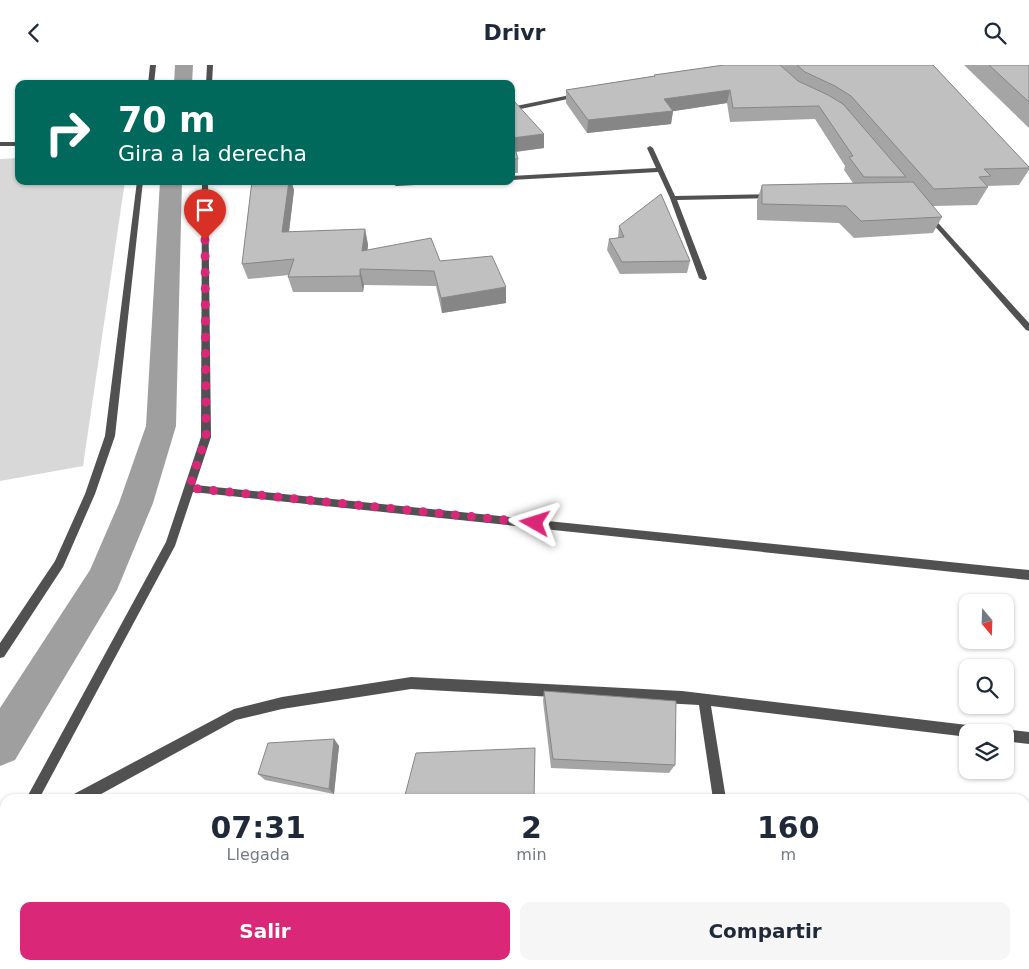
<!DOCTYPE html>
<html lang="es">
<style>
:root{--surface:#fff;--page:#f6f6f7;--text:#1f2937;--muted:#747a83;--accent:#db2777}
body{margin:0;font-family:"DejaVu Sans",sans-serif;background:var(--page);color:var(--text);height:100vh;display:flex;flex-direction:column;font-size:19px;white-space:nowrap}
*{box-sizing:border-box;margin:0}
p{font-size:16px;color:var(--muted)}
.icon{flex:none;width:28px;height:28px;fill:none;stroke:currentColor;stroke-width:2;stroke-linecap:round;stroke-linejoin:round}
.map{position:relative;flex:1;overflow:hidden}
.drawer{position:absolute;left:0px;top:729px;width:1030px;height:176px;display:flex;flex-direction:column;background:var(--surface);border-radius:15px 15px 0 0;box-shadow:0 1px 4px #0004}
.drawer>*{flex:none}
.hud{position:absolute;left:15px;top:15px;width:500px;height:105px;border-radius:10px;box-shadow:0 1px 4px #0004;background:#00695c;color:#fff;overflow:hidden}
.needle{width:32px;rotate:161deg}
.controls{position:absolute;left:959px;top:529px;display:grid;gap:10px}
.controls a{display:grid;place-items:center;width:55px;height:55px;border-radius:10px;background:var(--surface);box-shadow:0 1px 4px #0004;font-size:25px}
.pin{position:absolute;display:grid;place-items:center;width:42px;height:42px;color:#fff;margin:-51px -21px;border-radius:50% 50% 50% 0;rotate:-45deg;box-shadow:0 0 5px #0007}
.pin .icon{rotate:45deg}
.me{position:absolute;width:55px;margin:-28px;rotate:276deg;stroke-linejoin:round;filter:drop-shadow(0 0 4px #0008)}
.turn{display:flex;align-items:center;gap:18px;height:105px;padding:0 20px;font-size:22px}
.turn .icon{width:65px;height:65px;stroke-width:2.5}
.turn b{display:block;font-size:35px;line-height:42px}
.eta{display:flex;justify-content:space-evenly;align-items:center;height:85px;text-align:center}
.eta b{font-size:30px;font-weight:700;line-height:35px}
.cta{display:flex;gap:10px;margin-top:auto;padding:10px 20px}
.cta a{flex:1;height:58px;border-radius:10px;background:var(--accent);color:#fff;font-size:20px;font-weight:700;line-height:58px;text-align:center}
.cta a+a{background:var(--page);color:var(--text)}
header{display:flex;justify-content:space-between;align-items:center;height:65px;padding:0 20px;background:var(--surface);font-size:22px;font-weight:700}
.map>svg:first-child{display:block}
.green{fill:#d8d8d8}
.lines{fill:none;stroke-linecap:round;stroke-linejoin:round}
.canal{fill:#9f9f9f;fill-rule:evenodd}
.street{fill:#515151;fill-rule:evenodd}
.wall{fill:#a5a5a5}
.shaded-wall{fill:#868686}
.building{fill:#c0c0c0;stroke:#868686}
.route{stroke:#db2777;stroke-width:9;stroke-dasharray:0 16.2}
</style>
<header><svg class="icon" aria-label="back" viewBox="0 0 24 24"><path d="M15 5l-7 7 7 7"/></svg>Drivr<svg class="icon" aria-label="search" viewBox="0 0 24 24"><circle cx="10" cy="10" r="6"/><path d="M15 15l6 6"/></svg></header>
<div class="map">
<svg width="1029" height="904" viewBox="0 0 1029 904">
<rect width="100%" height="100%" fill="#fff"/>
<polygon class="green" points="19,93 19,116 125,116 83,401 0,416 0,94"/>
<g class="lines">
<g class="canal">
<polygon points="175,0 193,0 192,19 174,19"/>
<polygon points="160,116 182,116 176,361 153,438 117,525 15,695 0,701 0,643 90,505 119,438 146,361"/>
</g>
<g class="street">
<polygon points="150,0 156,0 154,19 148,19"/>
<polygon points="207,0 213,0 212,19 206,19"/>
<polygon points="580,28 583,30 582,31 511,46 511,42"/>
<rect x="0" y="77" width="19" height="4"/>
<polygon points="650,81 653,83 675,131 770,129 773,131 770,133 677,135 707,213 706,215 703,215 699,213 670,133 658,107 511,115 511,111 656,103 647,83"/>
<polygon points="137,116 143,116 115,371 95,429 63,502 4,592 0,593 0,578 55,496 85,429 105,371"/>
<polygon points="202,116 208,116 211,372 195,420 1029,505 1029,515 193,427 175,481 39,734 26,734 166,477 201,372"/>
<polygon points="411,116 455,116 452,118 396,121 393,119 396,117"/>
<polygon points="926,149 930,149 1029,258 1029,266 1026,265 926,151"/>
<polygon points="411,612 682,626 984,662 988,664 990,668 968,668 968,672 711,641 726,734 713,734 699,640 411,624 282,644 236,655 92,734 73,734 74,729 234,644 282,632"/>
<polygon points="1005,664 1029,667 1029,679 1005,676 1005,668 1000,668"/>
<polygon points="5,777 5,797 0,800 0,780"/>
<polygon points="739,900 753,900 754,904 740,904"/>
</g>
</g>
<g class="wall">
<polygon points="724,0 933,0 1029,102 1029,105 1019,120 987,121 988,122 977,140 933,141 942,152 933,168 854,173 839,158 757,155 757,136 762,120 853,118 844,105 845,101 815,54 730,57 727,38 673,46 671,59 587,68 566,38 566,25 654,11 654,10"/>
<polygon points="964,0 1029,0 1029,63"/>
<polygon points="511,37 544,69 544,83 516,87 518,94 518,108 511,108"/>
<polygon points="252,116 292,116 291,116 294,125 289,167 365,164 368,180 367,185 440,196 506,238 442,248 436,221 364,220 363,227 293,227 288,212 289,210 248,214 242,199"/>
<polygon points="619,161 690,196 687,208 620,209 607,185 609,174 618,173"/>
<polygon points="544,626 675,700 669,708 551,703 543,636"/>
<polygon points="334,674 339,681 334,729 265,715 258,709"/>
<rect x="598" y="900" width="144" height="4"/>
</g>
<g class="shaded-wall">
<polygon points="730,25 727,38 668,47 673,46 671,59 587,68 588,55 664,34"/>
<polygon points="544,69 544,83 512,87 512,73"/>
<polygon points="289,116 291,116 294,125 287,182 282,167"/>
<polygon points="365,164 368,180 366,202 362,186"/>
<polygon points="360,204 364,220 363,227 360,211"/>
<polygon points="506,222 506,238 442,248 441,233"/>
<polygon points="334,674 339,681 334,729 329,724"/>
</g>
<g class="building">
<polygon points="724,0 780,0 798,16 828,30 843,39 906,112 864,112 849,92 853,91 819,41 733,43 730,25 664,34 673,46 588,55 566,25 655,11 654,10"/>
<polygon points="797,0 933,0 1029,102 1029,103 984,104 991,111 979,112 988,122 934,124 851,31 835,21 805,7"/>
<polygon points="989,0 1029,0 1029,37"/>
<polygon points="514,36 544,69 512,73 518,94 511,94 511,37"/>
<polygon points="252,116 289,116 282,167 365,164 362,186 431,173 440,196 492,191 506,222 441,233 434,206 360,204 360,211 288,212 294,194 242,199"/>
<polygon points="913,117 942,152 861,156 846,141 762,139 762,120"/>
<polygon points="661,129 690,196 622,197 609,174 624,172 619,161"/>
<polygon points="544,626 676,636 675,700 553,694"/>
<polygon points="334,674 329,724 258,709 268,678"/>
<polygon points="535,683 534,734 404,734 416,688"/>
<rect x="602" y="900" width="140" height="4"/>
</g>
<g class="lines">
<polyline class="route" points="205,175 206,372 189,423 535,458"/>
</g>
</svg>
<div class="controls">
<a><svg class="needle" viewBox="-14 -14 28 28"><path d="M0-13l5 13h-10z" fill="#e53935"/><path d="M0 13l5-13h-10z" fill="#747a83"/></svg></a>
<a><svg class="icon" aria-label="search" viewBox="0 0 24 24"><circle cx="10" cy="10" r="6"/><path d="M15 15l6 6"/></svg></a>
<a><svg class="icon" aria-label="layers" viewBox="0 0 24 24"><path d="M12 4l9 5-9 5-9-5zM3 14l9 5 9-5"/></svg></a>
</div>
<div class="pin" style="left:205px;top:175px;background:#d93025"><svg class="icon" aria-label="arrive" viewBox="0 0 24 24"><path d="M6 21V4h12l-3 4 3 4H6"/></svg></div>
<svg class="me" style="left:535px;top:458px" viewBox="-20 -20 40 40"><path d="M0-17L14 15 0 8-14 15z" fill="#db2777" stroke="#fff" stroke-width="4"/></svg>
<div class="hud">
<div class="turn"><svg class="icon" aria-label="right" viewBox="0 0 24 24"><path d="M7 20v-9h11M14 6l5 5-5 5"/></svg><div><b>70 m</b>Gira a la derecha</div></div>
</div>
<section class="drawer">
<div class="eta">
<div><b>07:31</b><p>Llegada</p></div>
<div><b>2</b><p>min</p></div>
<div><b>160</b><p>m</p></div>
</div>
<div class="cta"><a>Salir</a><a>Compartir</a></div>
</section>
</div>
